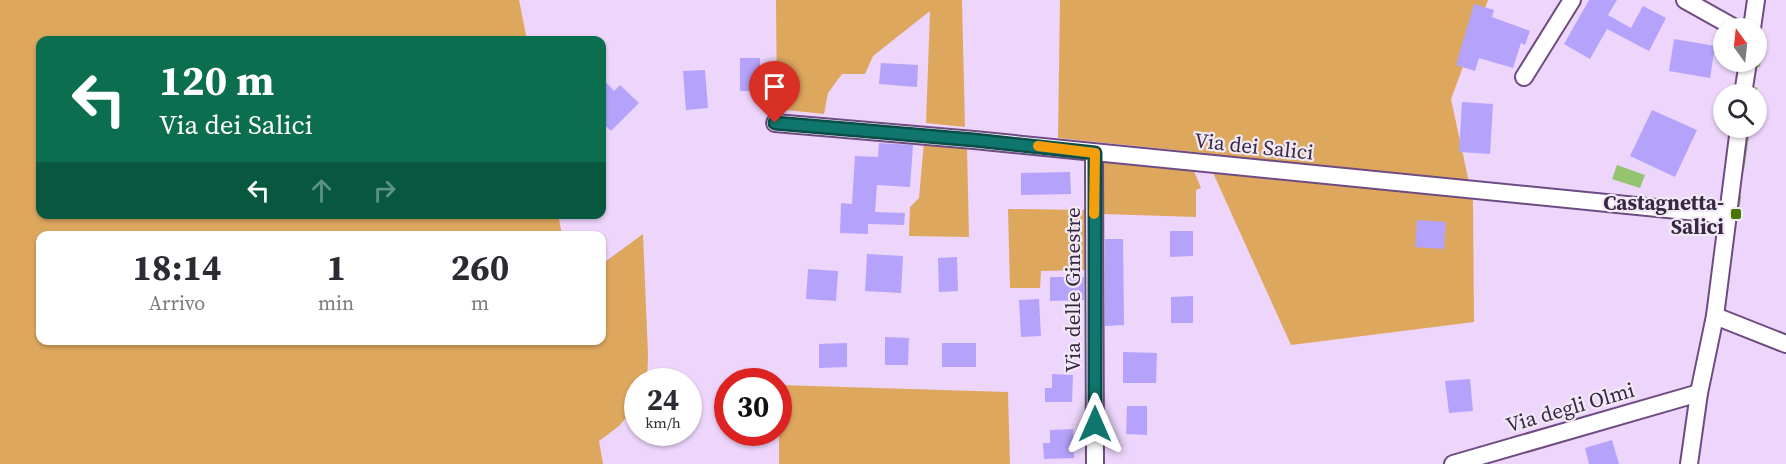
<!DOCTYPE html>
<html lang="it">
<style>
:root{--surface:#fff;--page:#f2f2f3;--text:#2b2b33;--muted:#7c7c81}
body{margin:0;font-family:"Source Serif 4",serif;background:var(--page);color:var(--text);height:100vh;display:flex;flex-direction:column;font-size:22px;white-space:nowrap}
*{box-sizing:border-box;margin:0}
p{font-size:20px;color:var(--muted)}
.icon{flex:none;width:33px;height:33px;fill:none;stroke:currentColor;stroke-width:2;stroke-linecap:round;stroke-linejoin:round}
.map{position:relative;flex:1;overflow:hidden}
.sheet{position:absolute;left:36px;top:231px;width:570px;height:114px;display:flex;flex-direction:column;background:var(--surface);border-radius:12px;box-shadow:0 2px 4px #0004}
.sheet>*{flex:none}
.banner{position:absolute;left:36px;top:36px;width:570px;height:183px;border-radius:12px;box-shadow:0 2px 4px #0004;background:#0b6e4f;color:#fff;overflow:hidden}
.needle{width:39px;rotate:345deg}
.tools{position:absolute;left:1713px;top:18px;display:grid;gap:12px}
.tools a{display:grid;place-items:center;width:54px;height:54px;border-radius:50%;background:var(--surface);box-shadow:0 2px 4px #0004;font-size:30px}
.speed{position:absolute;left:624px;top:368px;display:flex;gap:12px;font-size:30px;font-weight:700;text-align:center}
.speed>*{display:grid;place-content:center;width:78px;height:78px;border-radius:50%;background:var(--surface);box-shadow:0 2px 4px #0004;line-height:1}
.speed small{font-size:15px;font-weight:400}
.speed .limit{border:9px solid #d22;background:#fff;color:#111}
.pin{position:absolute;display:grid;place-items:center;width:51px;height:51px;color:#fff;margin:-62px -26px;border-radius:50% 50% 50% 0;rotate:-45deg;box-shadow:0 0 6px #0007}
.pin .icon{rotate:45deg}
.me{position:absolute;width:66px;margin:-33px;rotate:0deg;stroke-linejoin:round;filter:drop-shadow(0 0 4px #0008)}
.turn{display:flex;align-items:center;gap:21px;height:126px;padding:0 24px;font-size:27px}
.turn .icon{width:78px;height:78px;stroke-width:2.5}
.turn b{display:block;font-size:42px;line-height:51px}
.lanes{display:flex;align-items:center;height:57px;padding:0 24px;background:#0003;justify-content:center;gap:30px;direction:ltr}
.lanes .off{opacity:.35}
.eta{display:flex;justify-content:space-evenly;align-items:center;height:102px;text-align:center}
.eta b{font-size:36px;font-weight:700;line-height:42px}
.map>svg:first-child{display:block}
.green{fill:#dea75e}
.water{fill:#94c46f}
.lines{fill:none;stroke-linecap:round;stroke-linejoin:round}
.stream{stroke:#94c46f;stroke-width:4.5}
.building{fill:#b5a3fb}
.minor-casing{stroke:#6e4b82;stroke-width:20}
.minor{stroke:#fff;stroke-width:16}
.route-casing{stroke:#0a4d48;stroke-width:15}
.route{stroke:#0f766e;stroke-width:10}
.slow{stroke:#f59e0b;stroke-width:10}
.poi-dot{fill:#447600;stroke:#f1e9f6;stroke-width:2}
.labels{text-anchor:middle;dominant-baseline:central;stroke-width:4.5;stroke-linejoin:round;paint-order:stroke}
.street-label{font-size:21px;fill:#382841;stroke:#f1e9f6}
.poi-label{font-size:21px;font-weight:bold;fill:#382841;stroke:#f1e9f6;text-anchor:end}
</style>
<div class="map">
<svg width="1786" height="464" viewBox="0 0 1786 464">
<rect width="100%" height="100%" fill="#edd5fb"/>
<g class="green">
<polygon points="0,0 519,0 527,40 40,40 40,214 558,214 562,235 40,236 40,340 602,340 602,264 643,234 648,355 647,381 638,381 636,406 619,426 599,441 603,464 0,464"/>
<polygon points="776,0 962,0 965,127 926,123 930,11 873,56 865,74 842,74 828,93 824,114 777,109"/>
<polygon points="1060,0 1488,0 1451,99 1473,201 1474,322 1291,345 1204,153 1058,138"/>
<polygon points="924,142 967,148 969,237 909,236 910,207 919,198"/>
<polygon points="1103,159 1193,169 1201,188 1196,190 1196,217 1103,214"/>
<polygon points="1008,209 1086,210 1086,270 1041,271 1040,288 1010,288"/>
<polygon points="779,385 1008,392 1010,464 779,464"/>
</g>
<polygon class="water" points="1617,165 1645,175 1640,188 1612,179"/>
<g class="lines">
<g class="stream">
<polyline points="1758,65 1759,56"/>
<polyline points="1754,94 1755,89"/>
<polyline points="1742,169 1748,128"/>
<polyline points="1736,215 1739,197"/>
</g>
</g>
<g class="building">
<polygon points="1589,0 1617,0 1608,15 1631,28 1643,6 1666,18 1649,51 1607,29 1590,59 1564,44"/>
<polygon points="1474,4 1494,10 1492,17 1530,31 1525,45 1521,43 1513,68 1479,58 1475,71 1456,65"/>
<polygon points="1674,39 1715,46 1710,78 1669,71"/>
<rect x="740" y="58" width="20" height="33"/>
<polygon points="881,63 918,65 917,87 879,84"/>
<polygon points="705,70 708,108 686,110 683,71"/>
<polygon points="602,78 614,91 620,85 639,103 611,131 602,122"/>
<polygon points="1462,102 1493,104 1490,154 1459,152"/>
<polygon points="1652,110 1697,130 1675,177 1630,156"/>
<polygon points="879,143 913,145 910,187 877,185 875,212 905,213 904,225 868,224 868,234 840,233 841,203 852,204 855,156 878,157"/>
<polygon points="1070,172 1071,194 1021,195 1021,173"/>
<polygon points="1417,220 1446,222 1444,249 1415,247"/>
<polygon points="1170,231 1193,231 1193,256 1170,257"/>
<polygon points="1105,239 1123,239 1124,325 1105,326"/>
<polygon points="867,254 903,256 901,293 865,291"/>
<polygon points="957,257 958,291 939,292 938,258"/>
<polygon points="808,269 838,271 836,301 806,299"/>
<polygon points="1050,277 1084,277 1084,300 1050,301"/>
<polygon points="1193,296 1193,323 1171,323 1171,297"/>
<polygon points="1039,299 1041,336 1021,337 1019,300"/>
<polygon points="885,337 909,338 908,365 885,365"/>
<polygon points="847,343 847,367 819,368 819,344"/>
<rect x="942" y="343" width="34" height="24"/>
<polygon points="1123,352 1157,353 1156,383 1123,383"/>
<polygon points="1052,374 1073,375 1072,402 1045,402 1045,388 1052,388"/>
<polygon points="1470,379 1473,411 1449,413 1445,381"/>
<polygon points="1127,406 1147,406 1147,435 1126,434"/>
<polygon points="1073,429 1074,458 1044,459 1043,443 1050,443 1050,430"/>
<polygon points="1612,440 1619,464 1589,464 1585,448"/>
</g>
<g class="lines">
<defs>
<g id="minor">
<polyline points="1685,0 1735,28"/>
<polyline points="1752,28 1756,0"/>
<polyline points="1524,77 1572,0"/>
<polyline points="1743,94 1748,62"/>
<polyline points="775,123 974,140 1727,215"/>
<polyline points="1094,153 1095,464"/>
<polyline points="1715,316 1786,344"/>
<polyline points="1453,464 1699,393"/>
<polyline points="1689,464 1699,393 1715,316 1739,128"/>
</g>
</defs>
<use href="#minor" class="minor-casing"/>
<use href="#minor" class="minor"/>
</g>
<g class="lines">
<defs>
<polyline id="route" points="775,123 974,140 1095,153 1095,424"/>
</defs>
<use href="#route" class="route-casing"/>
<use href="#route" class="route"/>
<polyline class="slow" points="1038,146 1095,153 1094,214"/>
</g>
<rect class="poi-dot" x="1730" y="208" width="12" height="12" rx="3"/>
<g class="labels">
<g class="street-label">
<text transform="translate(1254 146) rotate(6)">Via dei Salici</text>
<text transform="translate(1072 290) rotate(-90)">Via delle Ginestre</text>
<text transform="translate(1570 407) rotate(-16)">Via degli Olmi</text>
</g>
<g class="poi-label">
<text x="1724" y="202">Castagnetta-<tspan x="1724" dy="24">Salici</tspan></text>
</g>
</g>
</svg>
<div class="tools">
<a><svg class="needle" viewBox="-14 -14 28 28"><path d="M0-13l5 13h-10z" fill="#e53935"/><path d="M0 13l5-13h-10z" fill="#7c7c81"/></svg></a>
<a><svg class="icon" aria-label="search" viewBox="0 0 24 24"><circle cx="10" cy="10" r="6"/><path d="M15 15l6 6"/></svg></a>
</div>
<div class="speed"><div>24<small>km/h</small></div><div class="limit">30</div></div>
<div class="pin" style="left:775px;top:123px;background:#d93025"><svg class="icon" aria-label="arrive" viewBox="0 0 24 24"><path d="M6 21V4h12l-3 4 3 4H6"/></svg></div>
<svg class="me" style="left:1095px;top:424px" viewBox="-20 -20 40 40"><path d="M0-17L14 15 0 8-14 15z" fill="#0f766e" stroke="#fff" stroke-width="4"/></svg>
<div class="banner">
<div class="turn"><svg class="icon" aria-label="left" viewBox="0 0 24 24"><path d="M17 20v-9H6M10 6l-5 5 5 5"/></svg><div><b>120 m</b>Via dei Salici</div></div>
<div class="lanes"><svg class="icon" aria-label="left" viewBox="0 0 24 24"><path d="M17 20v-9H6M10 6l-5 5 5 5"/></svg><svg class="icon off" aria-label="ahead" viewBox="0 0 24 24"><path d="M12 20V5M6 11l6-6 6 6"/></svg><svg class="icon off" aria-label="right" viewBox="0 0 24 24"><path d="M7 20v-9h11M14 6l5 5-5 5"/></svg></div>
</div>
<section class="sheet">
<div class="eta">
<div><b>18:14</b><p>Arrivo</p></div>
<div><b>1</b><p>min</p></div>
<div><b>260</b><p>m</p></div>
</div>
</section>
</div>
